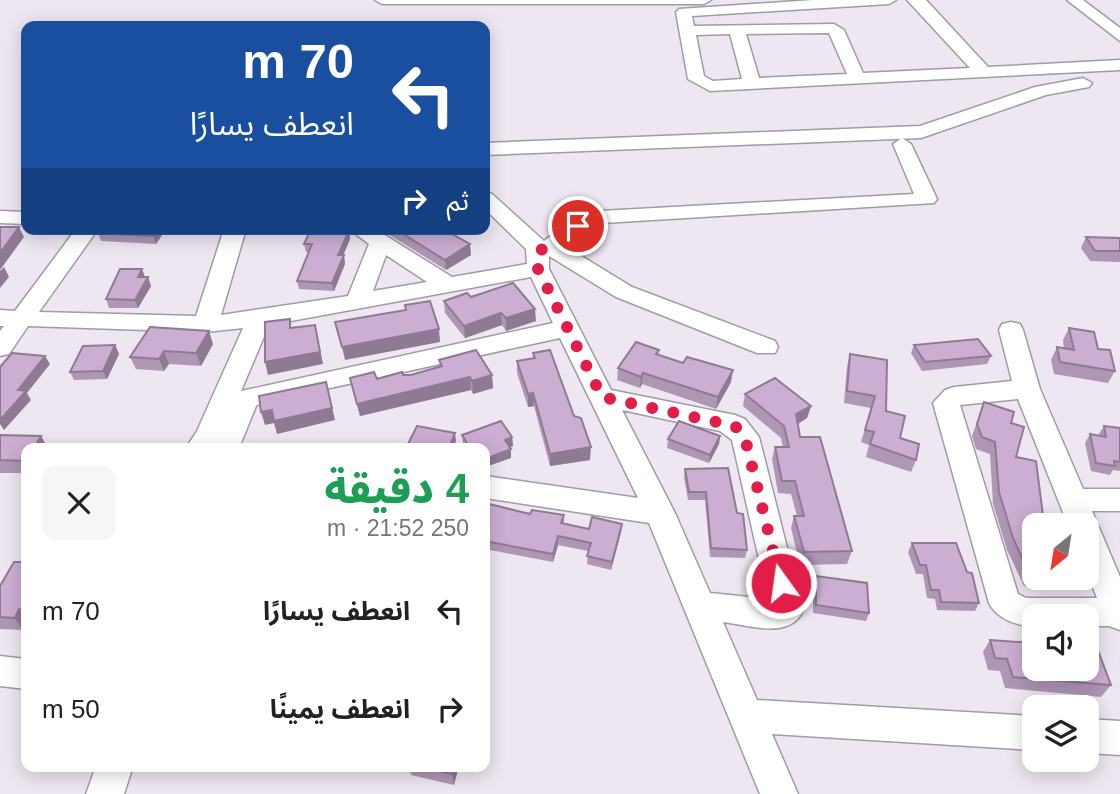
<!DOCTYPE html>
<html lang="ar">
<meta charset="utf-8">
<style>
:root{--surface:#fff;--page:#f6f6f6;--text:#222;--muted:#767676}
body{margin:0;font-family:Helvetica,"Noto Sans Arabic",sans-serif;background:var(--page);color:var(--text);direction:rtl;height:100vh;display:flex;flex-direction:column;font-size:26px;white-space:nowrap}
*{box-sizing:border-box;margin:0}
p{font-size:23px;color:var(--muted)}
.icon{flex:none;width:38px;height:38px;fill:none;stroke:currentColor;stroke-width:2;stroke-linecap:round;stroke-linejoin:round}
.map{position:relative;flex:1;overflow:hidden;direction:ltr}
.panel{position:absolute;left:21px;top:443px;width:469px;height:329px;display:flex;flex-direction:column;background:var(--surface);border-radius:14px;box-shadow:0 4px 18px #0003;direction:rtl}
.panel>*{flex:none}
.guide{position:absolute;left:21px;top:21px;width:469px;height:214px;border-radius:14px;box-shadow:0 4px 18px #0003;direction:rtl;background:#1a4fa0;color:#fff;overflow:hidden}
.needle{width:46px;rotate:210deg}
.fabs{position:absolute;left:1022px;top:513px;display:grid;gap:14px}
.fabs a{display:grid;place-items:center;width:77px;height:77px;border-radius:14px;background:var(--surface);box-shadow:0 4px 18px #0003;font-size:35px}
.pin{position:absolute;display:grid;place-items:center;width:60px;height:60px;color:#fff;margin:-30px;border:4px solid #fff;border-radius:50%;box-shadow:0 2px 7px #0007}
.me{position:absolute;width:77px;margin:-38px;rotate:346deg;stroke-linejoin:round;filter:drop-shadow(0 0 5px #0008)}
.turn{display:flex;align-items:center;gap:24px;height:147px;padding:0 21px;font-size:32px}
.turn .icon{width:91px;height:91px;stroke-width:2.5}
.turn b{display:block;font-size:49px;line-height:60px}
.then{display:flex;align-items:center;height:66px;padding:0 21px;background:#0003;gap:14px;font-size:26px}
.round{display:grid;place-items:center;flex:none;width:74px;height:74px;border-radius:14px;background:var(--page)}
.head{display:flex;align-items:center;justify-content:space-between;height:119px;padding:0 21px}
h1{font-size:42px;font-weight:800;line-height:52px;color:#1e9e55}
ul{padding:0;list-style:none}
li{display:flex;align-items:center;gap:21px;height:98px;padding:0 21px}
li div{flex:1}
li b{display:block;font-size:26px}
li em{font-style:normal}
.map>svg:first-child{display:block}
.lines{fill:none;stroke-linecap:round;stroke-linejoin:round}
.minor-casing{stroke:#a29aa4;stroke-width:3}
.minor{fill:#fff;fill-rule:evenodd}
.wall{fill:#af96b5}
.shaded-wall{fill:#8f7a94}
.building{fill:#ccaed3;stroke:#8f7a94;stroke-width:2}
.route{stroke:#e11d48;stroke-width:12;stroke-dasharray:0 21.6}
</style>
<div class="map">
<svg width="1120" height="794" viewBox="0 0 1120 794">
<rect width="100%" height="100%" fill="#eee6f0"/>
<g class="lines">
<defs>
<g id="minor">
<polygon points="375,0 711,0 704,4 382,4"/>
<path d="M813,0H896L889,4L692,16L694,26L834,24L844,30L863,73L970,68L907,0H926L988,67L1120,60V70L710,91L688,79L676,12L679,9ZM829,33L847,74L759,78L746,34ZM730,34L742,79L713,81L704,76L696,35Z"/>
<polygon points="1067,0 1083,0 1120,28 1120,41"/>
<polygon points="1083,78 1092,83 1089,87 1046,95 921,138 485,155 485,143 920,126 1035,87"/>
<path d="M902,138L911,144L937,199L934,203L603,223L586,231L565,246L632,287L775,341L778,347L775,353H757L616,297L549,256V269L611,390L735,415L745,419L759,437L803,611C789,640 749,625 723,622L757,700L1034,716V750L772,734L798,794H760L649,523L485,498V476L638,498L560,338L261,403L256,406L241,443L244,448H186L197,431L243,328L206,332L28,326L9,354L0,356V331L4,326H0V310L15,311L76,229H98L39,312L196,316L224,229H246L221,315L348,296L369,244L349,229H375L452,277L527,264L526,249L485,209V192L492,194L544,241L570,221L600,211L914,194L893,144ZM386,255L427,282L373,291ZM531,277L553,323L241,391L269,325ZM622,410L720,431L732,440L768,599L710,593L675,513Z"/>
<polygon points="0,211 26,212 26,224 0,223"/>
<path d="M1011,322L1020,324L1023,330L1040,389L1083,489H1120V511H1092L1120,577V630L1109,626H1087V616H1034V626C1017,626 997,619 989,603L933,403L945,390L954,387L1012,381L999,330L1002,324ZM1018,399L1068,525H1087V572L1097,598H1026L1018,594L960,405Z"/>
<polygon points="0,656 26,659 26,689 0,686"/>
<polygon points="1087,719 1120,721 1120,755 1087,753"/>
<polygon points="96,766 133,766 124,794 86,794"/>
</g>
</defs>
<use href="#minor" class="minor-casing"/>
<use href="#minor" class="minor"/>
</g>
<g class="wall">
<polygon points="166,229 156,244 101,241 98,233"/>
<polygon points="380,229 443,229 471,255 446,270"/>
<polygon points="349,231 350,239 343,255 345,264 334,291 299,289 297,281 309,252 306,252 304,244"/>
<polygon points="1086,237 1120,238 1120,262 1090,261 1081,248"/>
<polygon points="142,269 145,277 148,277 151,286 138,308 109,308 106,299"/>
<polygon points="471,297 536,321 506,331 502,325 465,338 445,313 444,301"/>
<polygon points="1069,328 1098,349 1115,371 1108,383 1054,374 1051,360 1057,347 1064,349 1063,340"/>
<polygon points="213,344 201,366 169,364 164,371 136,369 130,357"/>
<polygon points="115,345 119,354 107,379 74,380 70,372"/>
<polygon points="914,345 991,356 987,364 922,371 911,353"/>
<polygon points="659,350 658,355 731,382 716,409 642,384 640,388 617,380 618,368"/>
<polygon points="533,353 590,460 550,466 534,406 528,407 517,373 517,361 533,358"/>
<polygon points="850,354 886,411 900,438 916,460 911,472 866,457 869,445 861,442 871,408 844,403 847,367"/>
<polygon points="439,360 492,375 493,388 473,394 471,390 360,416 350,378 377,379 403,375 411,375 440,366"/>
<polygon points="745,394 811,406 807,418 798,424 800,437 852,551 847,564 800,565 791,528 794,516 797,516 791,494 778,493 772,459 775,447 783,447 781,438 743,406"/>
<polygon points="984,402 1011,423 1016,457 1034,525 1034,578 1069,578 1063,588 1024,586 1007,550 993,504 990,454 976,449 972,436"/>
<polygon points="1104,426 1120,428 1120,471 1113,470 1110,475 1091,471 1085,443 1090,434 1099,436 1099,434"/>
<polygon points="0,435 26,448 26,473 0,473"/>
<polygon points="462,435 512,437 513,446 509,447 511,458 488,466 485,461 485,448 465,448 463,444"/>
<polygon points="720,436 719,444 709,463 667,448 668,439"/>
<polygon points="685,469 737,513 747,550 745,558 710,557 705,500 688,500 684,477"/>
<polygon points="485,503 530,514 564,515 564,524 589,529 621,532 611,570 587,564 588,551 558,545 553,562 485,549"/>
<polygon points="912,543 979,603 975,611 937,610 935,599 927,598 923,574 916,574 908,552"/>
<polygon points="26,561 26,625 23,630 0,629 0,586"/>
<polygon points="816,576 869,613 866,621 813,613 813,584"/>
<polygon points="990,640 1111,685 1101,697 1005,688 1000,671 988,670 983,652"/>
<polygon points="409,766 459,766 454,785 411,775"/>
</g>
<g class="shaded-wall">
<polygon points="19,227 24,237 0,270 0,253"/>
<polygon points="157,229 166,229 156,244 153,236"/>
<polygon points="349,231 350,239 340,263 338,255"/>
<polygon points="470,244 471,255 446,270 445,260"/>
<polygon points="344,255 345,264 334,291 332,283"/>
<polygon points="4,267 9,277 0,288 0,271"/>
<polygon points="142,269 145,278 138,277"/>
<polygon points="148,277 151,286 138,308 135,300"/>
<polygon points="535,309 536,321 506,331 506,318"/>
<polygon points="501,313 502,325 465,338 464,326"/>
<polygon points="315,325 323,364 268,375 265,362"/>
<polygon points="439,329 440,342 345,360 342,347"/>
<polygon points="209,331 213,344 201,366 196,353"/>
<polygon points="115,345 119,354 107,379 103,371"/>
<polygon points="164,351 169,364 164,371 159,359"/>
<polygon points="45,356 50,364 27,393 31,400 4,430 0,424 0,420 18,390"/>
<polygon points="733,370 731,382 716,409 718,397"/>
<polygon points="643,373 642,384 640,388 641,377"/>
<polygon points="492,375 493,388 473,394 472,381"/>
<polygon points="470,377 471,390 360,416 357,404"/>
<polygon points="326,382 335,420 277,434 274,423 265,425 261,412 272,410"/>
<polygon points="533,393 534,406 528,407 528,394"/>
<polygon points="811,406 807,418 792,427 796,414"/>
<polygon points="455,433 456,441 453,448 449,448"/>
<polygon points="41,436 48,448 34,448"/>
<polygon points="720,436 719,444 709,463 710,455"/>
<polygon points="512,437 513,446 505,449 505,440"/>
<polygon points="591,447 590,460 550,466 550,454"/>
<polygon points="511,449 511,458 488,466 488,458"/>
<polygon points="622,524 621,532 611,570 612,562"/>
<polygon points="558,536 558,545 553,562 553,554"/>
<polygon points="19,609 26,619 26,625 23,630 15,618"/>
<polygon points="454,766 459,766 454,785 452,774"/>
</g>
<g class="building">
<polygon points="0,227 19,227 0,253"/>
<polygon points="101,229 157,229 153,236 98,233"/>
<polygon points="311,229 349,231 338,255 344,255 332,283 297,281 312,244 304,244"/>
<polygon points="395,229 443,229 470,244 445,260"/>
<polygon points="1086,237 1120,238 1120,251 1095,251"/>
<polygon points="120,269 142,269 138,277 148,277 135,300 106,299"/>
<polygon points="513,283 535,309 506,318 501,313 464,326 444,301 467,293 471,297"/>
<polygon points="430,301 439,329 342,347 335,322 406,310 405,305"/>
<polygon points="290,319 290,328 315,325 320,352 265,362 265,322"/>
<polygon points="150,327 209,331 196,353 164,351 159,359 130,357"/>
<polygon points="1069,328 1094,332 1098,349 1110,350 1115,371 1060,362 1057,347 1074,350"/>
<polygon points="978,339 991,356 925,362 914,345"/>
<polygon points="636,342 659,350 656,354 683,363 687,357 733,370 718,397 643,373 641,377 618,368"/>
<polygon points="115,345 103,371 70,372 83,346"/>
<polygon points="476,350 492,375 472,381 470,377 357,404 350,378 374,372 377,379 402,372 403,375 411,375 442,366 439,360"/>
<polygon points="550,350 574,416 581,418 591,447 550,454 533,393 528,394 517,361 535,358 533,353"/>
<polygon points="12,353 45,356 18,390 26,391 0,420 0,367"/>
<polygon points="850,354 887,360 886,411 905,416 900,438 919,444 916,460 870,444 874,432 865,430 875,396 847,391"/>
<polygon points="775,378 811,406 796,414 800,437 820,437 852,551 804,552 794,516 804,516 795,481 782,481 775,447 789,447 784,426 745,394"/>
<polygon points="326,382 332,408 274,421 272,410 261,412 259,396"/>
<polygon points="984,402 1014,412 1011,423 1024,427 1016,457 1036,461 1044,523 1053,523 1054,525 1034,525 1034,575 1030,575 1013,538 999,492 995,442 982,437 977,424"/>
<polygon points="501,421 512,437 505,440 511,449 488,458 485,453 485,448 481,447 470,448 462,435"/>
<polygon points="679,421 720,436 710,455 668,439"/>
<polygon points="417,426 455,433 449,448 406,448"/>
<polygon points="1104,426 1120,428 1120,462 1114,461 1115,466 1096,463 1090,434 1106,437"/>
<polygon points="0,435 41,436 34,448 26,448 26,461 0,460"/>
<polygon points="728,468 737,513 743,514 747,550 711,548 706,492 689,492 685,469"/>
<polygon points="485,503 530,514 532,510 564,515 561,523 589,529 592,517 622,524 612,562 587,556 591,543 558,536 553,554 485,541"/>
<polygon points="912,543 956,543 967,572 972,573 979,603 941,602 939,590 931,590 926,565 920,565"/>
<polygon points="26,561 26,610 19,609 15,618 0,617 0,586 14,562 25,562"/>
<polygon points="816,576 867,583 869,613 816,605"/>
<polygon points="990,640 1034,643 1034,668 1087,668 1087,648 1097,648 1111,685 1013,677 1007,659 995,658"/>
<polygon points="418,766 454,766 452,774"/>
</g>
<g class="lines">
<polyline class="route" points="578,226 538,252 538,269 602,397 735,426 745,438 781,583"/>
</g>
</svg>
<div class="fabs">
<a><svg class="needle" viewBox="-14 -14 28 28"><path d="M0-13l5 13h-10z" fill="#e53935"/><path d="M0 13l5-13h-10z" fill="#767676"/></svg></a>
<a><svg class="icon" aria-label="sound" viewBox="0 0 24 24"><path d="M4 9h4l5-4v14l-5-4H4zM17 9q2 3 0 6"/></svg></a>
<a><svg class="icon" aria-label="layers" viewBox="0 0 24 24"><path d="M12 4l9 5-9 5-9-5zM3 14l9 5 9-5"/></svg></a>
</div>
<div class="pin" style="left:578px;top:226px;background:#d93025"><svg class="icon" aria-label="arrive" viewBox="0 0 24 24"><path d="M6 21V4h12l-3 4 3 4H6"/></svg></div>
<svg class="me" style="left:781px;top:583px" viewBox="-20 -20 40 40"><circle r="17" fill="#e11d48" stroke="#fff" stroke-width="3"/><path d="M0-11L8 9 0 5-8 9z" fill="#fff"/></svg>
<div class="guide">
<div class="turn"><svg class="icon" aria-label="left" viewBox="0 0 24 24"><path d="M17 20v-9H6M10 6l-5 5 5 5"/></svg><div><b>70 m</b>انعطف يسارًا</div></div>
<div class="then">ثم<svg class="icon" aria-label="right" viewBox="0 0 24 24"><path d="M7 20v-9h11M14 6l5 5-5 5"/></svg></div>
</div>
<section class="panel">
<div class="head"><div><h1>4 دقيقة</h1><p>250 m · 21:52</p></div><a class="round"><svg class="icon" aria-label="close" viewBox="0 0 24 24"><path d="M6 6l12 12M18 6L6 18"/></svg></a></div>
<ul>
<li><svg class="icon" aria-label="left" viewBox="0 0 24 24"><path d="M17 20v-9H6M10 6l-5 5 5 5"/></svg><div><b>انعطف يسارًا</b></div><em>70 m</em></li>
<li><svg class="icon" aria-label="right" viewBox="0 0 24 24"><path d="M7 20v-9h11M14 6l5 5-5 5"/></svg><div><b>انعطف يمينًا</b></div><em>50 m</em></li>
</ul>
</section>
</div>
